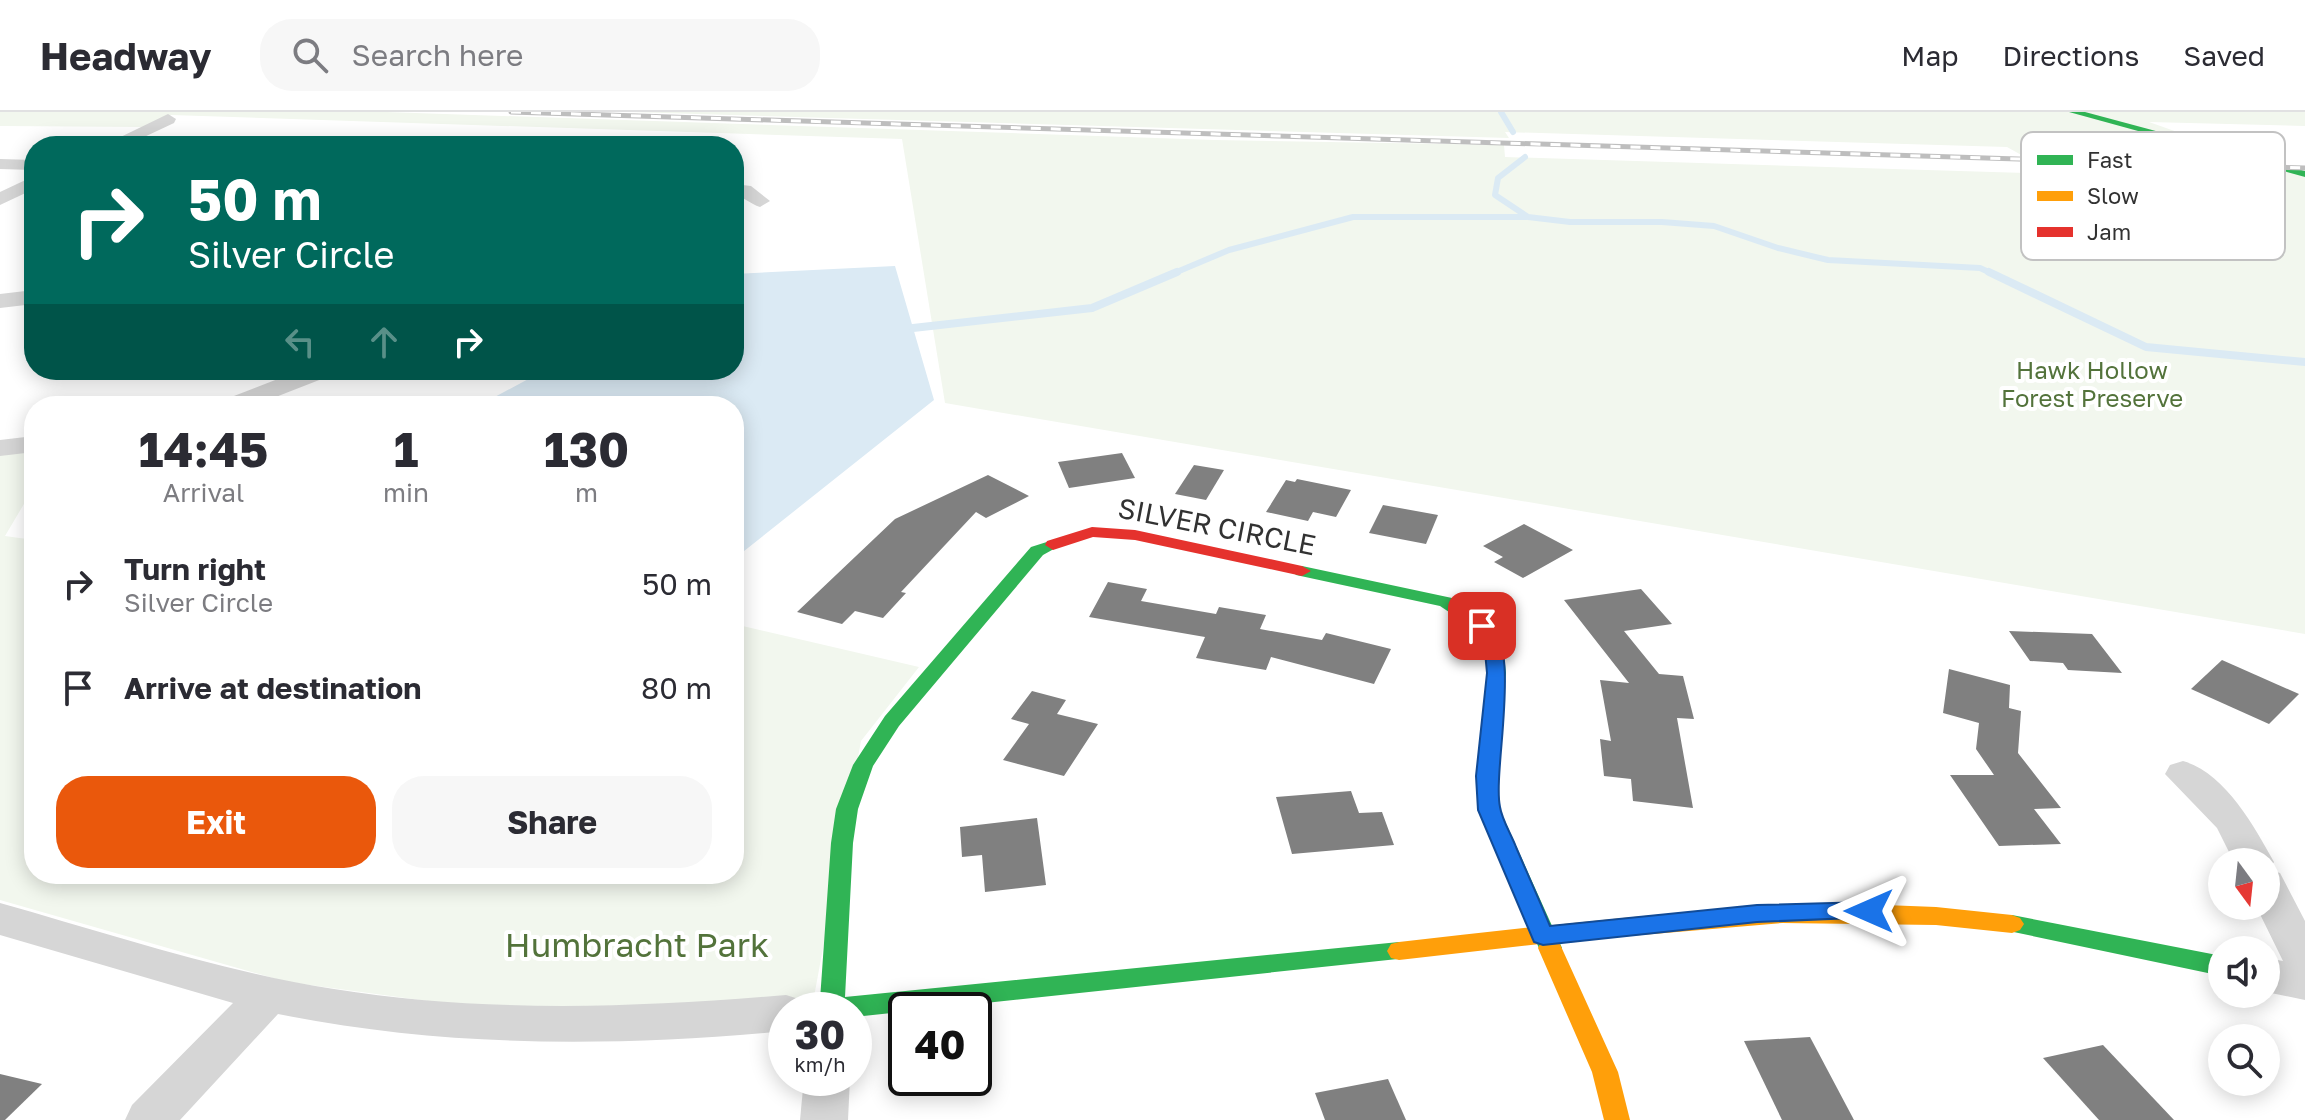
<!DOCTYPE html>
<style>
:root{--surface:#fff;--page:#f7f7f7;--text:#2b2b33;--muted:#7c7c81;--line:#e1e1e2;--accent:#ea580c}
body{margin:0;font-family:"Golos Text",sans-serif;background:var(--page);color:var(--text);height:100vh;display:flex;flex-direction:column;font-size:30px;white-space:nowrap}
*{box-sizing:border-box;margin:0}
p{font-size:26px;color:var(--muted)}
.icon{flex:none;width:44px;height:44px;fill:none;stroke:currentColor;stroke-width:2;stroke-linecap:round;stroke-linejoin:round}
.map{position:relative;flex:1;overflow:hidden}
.panel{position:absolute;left:24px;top:284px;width:720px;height:488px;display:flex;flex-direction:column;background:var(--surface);border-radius:32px;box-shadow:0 4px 20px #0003}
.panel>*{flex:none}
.banner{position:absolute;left:24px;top:24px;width:720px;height:244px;border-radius:32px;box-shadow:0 4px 20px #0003;background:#00695c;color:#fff;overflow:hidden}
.needle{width:52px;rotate:165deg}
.fabs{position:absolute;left:2208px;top:736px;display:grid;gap:16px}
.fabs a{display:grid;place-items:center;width:72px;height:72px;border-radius:50%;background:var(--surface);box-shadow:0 4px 20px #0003;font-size:40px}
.speed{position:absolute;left:768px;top:880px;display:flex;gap:16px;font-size:40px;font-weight:700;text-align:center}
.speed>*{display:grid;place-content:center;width:104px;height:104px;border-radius:50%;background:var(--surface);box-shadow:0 4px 20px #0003;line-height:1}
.speed small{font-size:20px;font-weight:400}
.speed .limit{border:4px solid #111;border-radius:12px;background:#fff;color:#111}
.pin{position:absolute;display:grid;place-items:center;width:68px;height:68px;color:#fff;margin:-34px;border-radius:16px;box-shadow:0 4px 12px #0006}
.me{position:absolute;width:88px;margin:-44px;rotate:270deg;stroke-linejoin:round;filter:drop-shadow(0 0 6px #0008)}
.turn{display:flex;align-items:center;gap:28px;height:168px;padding:0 32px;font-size:36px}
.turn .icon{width:104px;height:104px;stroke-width:2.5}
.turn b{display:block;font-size:56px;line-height:68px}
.lanes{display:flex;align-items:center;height:76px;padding:0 32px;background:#0003;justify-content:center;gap:40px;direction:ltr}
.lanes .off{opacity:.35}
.eta{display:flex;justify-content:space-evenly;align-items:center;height:136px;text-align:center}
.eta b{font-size:48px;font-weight:700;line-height:56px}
.action{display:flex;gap:16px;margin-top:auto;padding:16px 32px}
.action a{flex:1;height:92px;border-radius:32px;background:var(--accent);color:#fff;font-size:32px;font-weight:700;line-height:92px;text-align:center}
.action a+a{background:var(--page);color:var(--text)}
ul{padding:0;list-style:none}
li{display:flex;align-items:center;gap:24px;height:104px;padding:0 32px}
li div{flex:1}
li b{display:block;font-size:30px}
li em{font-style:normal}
header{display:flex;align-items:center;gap:48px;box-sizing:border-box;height:112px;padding:0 40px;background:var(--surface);border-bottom:2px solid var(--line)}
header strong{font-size:38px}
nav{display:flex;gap:44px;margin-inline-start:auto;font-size:28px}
.search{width:560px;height:72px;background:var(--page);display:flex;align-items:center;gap:20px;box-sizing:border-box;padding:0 28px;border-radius:32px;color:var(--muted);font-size:30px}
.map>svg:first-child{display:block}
.green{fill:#f2f7ee}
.water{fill:#dbeaf4}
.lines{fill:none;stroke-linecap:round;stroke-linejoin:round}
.stream-far1{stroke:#dbeaf4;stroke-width:6}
.stream{stroke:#dbeaf4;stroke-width:8}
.building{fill:#808080}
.street{fill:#d6d6d6;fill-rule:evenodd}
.fast{fill:#30b455;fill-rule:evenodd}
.slow{fill:#ff9f0a;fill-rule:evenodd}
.jam{fill:#e5322d;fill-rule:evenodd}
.rail-casing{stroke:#bebebe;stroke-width:5}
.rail{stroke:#fff;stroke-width:3;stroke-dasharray:10;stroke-linecap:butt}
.route{fill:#1a73e8;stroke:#114b97;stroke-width:2}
.labels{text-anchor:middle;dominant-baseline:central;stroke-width:8;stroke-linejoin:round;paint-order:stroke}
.far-park-label{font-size:24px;fill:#53733b;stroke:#fff}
.street-label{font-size:28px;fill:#323232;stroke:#fff}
.near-park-label{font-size:34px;fill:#53733b;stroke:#fff}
.key{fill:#fff;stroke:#c2c2c2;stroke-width:2}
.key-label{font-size:22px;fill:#323232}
</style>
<header>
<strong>Headway</strong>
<div class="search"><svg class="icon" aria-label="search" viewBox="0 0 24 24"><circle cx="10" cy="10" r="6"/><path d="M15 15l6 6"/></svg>Search here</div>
<nav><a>Map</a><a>Directions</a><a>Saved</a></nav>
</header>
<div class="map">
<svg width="2305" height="1008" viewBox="0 0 2305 1008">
<rect width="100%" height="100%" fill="#fff"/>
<g class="green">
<polygon points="0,0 386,0 1215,28 1504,33 1505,45 2056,62 2007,35 1505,20 1509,26 630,0 2305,0 2305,14 2149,10 2305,65 2305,522 945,291 902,27 171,3 144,15 0,14"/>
<polygon points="34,337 34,375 5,424 34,428 34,762 734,762 734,512 919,555 861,629 814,885 640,902 487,897 287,870 0,788 0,341"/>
</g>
<polygon class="water" points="895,154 934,288 734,447 734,294 478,294 545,258 734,258 734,162"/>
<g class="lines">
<g class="stream-far1">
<polyline points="1501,0 1513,20"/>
<polyline points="1525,45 1498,66 1495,83 1528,105 1570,110 1662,110 1714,114 1778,136 1828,148 1980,156 1993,162"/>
<polyline points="1172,162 1229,138 1353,105 1526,105"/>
</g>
<g class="stream">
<polyline points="1989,160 2146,235 2305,250"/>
<polyline points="913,216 1092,196 1177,160"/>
</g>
</g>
<g class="building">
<polygon points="1122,341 1135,366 1069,376 1058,350"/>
<polygon points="1194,353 1224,358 1206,388 1175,382"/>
<polygon points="988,363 1029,384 986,406 976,400 901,480 906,481 883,506 855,499 842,512 797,500 895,407"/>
<polygon points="1297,367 1351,378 1336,405 1313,400 1308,409 1266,400 1286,368 1295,370"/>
<polygon points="1383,393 1438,403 1426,432 1369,421"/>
<polygon points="1524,412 1573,438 1523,466 1494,450 1503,445 1483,434"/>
<polygon points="1108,470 1147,477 1141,489 1216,502 1219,495 1266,503 1260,517 1322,528 1326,521 1391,537 1374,572 1271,545 1266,558 1196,546 1205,525 1089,505"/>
<polygon points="1641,477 1672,512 1624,519 1659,562 1683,564 1694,607 1677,606 1693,696 1633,689 1631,667 1604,664 1600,627 1611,629 1600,568 1629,571 1564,488"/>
<polygon points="2009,519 2092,522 2122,561 2068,558 2063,551 2030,549"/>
<polygon points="2222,548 2299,582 2269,612 2191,577"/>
<polygon points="1949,557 2010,573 2009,596 2021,599 2018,641 2061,696 2034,697 2061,732 1999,734 1950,663 1994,663 1976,637 1979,611 1943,601"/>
<polygon points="1032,579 1066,588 1057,602 1098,612 1064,664 1003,648 1029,612 1011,607"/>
<polygon points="1351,679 1359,701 1382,700 1394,733 1292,742 1276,685"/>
<polygon points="1037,706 1046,773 985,780 982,743 962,745 960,715"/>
<polygon points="1810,925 1854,1008 1782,1008 1744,929"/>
<polygon points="2103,933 2174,1008 2099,1008 2043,946"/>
<polygon points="0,962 42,972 5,1008 0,1008"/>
<polygon points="1388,967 1406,1008 1325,1008 1315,981"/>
</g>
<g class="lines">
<g class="street">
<polygon points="168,2 176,7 174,11 125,34 102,34"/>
<polygon points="0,47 34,48 34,58 0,57"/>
<polygon points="34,64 34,77 0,93 0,80"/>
<path d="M734,72L751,74L770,89L760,95C750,92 744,84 734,84Z"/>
<polygon points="34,178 34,192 0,196 0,182"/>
<polygon points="301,258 335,258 332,263 253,294 217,294 221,289"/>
<polygon points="34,324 34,340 0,344 0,328"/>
<path d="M2183,649C2225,661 2254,714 2274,750L2269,758L2280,761L2305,809V888L2266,880V846L2283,849L2256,794H2266V750H2234L2217,716L2165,662L2170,653Z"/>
<path d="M0,791C110,822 220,859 334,877C484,901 635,896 786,883L802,888L807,898H786V919C615,935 447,936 278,902L180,1008H125L132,993L233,891L0,823Z"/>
<polygon points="804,966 850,966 848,1008 800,1008"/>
</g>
<g class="fast">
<polygon points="2069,0 2085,0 2305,59 2305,65"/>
<polygon points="1053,428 1059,429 1061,433 1043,443 899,614 873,654 858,697 853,731 845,885 1399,830 1407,832 1411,839 1407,846 854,905 854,898 808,898 811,891 820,888 831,731 836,697 853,653 885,604 1031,435"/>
<polygon points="1302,454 1452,486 1488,510 1502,529 1506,561 1496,664 1500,698 1562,836 1558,843 1550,845 1542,843 1478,698 1476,664 1488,561 1484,529 1476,518 1440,494 1296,463 1293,459"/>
<polygon points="2012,803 2222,844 2222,864 2004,818 2000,812 2004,806"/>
</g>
<path class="slow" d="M1859,792L1936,795L2012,803L2020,806L2024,812L2020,818L2012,821L1936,813L1782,811L1559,830L1618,960L1630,1008H1604L1592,960L1538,836L1540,832L1399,848L1391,846L1387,839L1391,832L1399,830C1552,813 1705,794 1859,792Z"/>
<polygon class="jam" points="1092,415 1135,418 1302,454 1311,459 1302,464 1135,428 1093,425 1053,438 1045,433 1047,429"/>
<defs>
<polyline id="rail" points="511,0 2305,56"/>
</defs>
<use href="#rail" class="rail-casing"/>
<use href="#rail" class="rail"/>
</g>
<path class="route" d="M1482,509C1526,520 1492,656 1500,695C1502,708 1511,722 1516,735C1527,761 1539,787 1550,814L1757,793L1869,790L1877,793L1881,799L1877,805L1757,810L1543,833L1534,830L1478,698L1476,664L1487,561L1484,529L1473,514Z"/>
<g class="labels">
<g class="far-park-label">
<text x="2092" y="257">Hawk Hollow<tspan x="2092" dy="28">Forest Preserve</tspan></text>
</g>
<g class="street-label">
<text transform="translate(1217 414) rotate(11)">SILVER CIRCLE</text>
</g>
<g class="near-park-label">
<text x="637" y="832">Humbracht Park</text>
</g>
</g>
<rect x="2021" y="20" width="264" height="128" rx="12" class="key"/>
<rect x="2037" y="43" width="36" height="10" fill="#30b455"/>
<rect x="2037" y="79" width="36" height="10" fill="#ff9f0a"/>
<rect x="2037" y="115" width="36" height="10" fill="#e5322d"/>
<g class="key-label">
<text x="2087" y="56">Fast</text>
<text x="2087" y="92">Slow</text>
<text x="2087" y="128">Jam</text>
</g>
</svg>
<div class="fabs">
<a><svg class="needle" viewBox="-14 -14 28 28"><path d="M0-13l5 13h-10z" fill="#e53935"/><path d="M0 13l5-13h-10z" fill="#7c7c81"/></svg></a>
<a><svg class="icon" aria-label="sound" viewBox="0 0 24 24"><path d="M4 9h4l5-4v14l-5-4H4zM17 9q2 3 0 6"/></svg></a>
<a><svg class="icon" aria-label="search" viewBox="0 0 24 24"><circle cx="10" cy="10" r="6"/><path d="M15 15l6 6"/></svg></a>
</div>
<div class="speed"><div>30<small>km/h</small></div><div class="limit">40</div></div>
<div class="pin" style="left:1482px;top:514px;background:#d93025"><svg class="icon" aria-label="arrive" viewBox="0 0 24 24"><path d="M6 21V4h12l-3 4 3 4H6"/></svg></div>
<svg class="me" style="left:1869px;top:799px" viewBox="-20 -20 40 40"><path d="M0-17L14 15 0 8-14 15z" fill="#1a73e8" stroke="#fff" stroke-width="4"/></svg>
<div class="banner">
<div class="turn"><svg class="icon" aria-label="right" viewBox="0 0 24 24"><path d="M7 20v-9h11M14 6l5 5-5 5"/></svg><div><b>50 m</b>Silver Circle</div></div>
<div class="lanes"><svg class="icon off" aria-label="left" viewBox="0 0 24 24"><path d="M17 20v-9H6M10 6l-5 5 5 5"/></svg><svg class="icon off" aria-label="ahead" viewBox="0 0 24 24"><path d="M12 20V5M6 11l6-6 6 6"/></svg><svg class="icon" aria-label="right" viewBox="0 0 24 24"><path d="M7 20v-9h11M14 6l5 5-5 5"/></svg></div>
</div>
<section class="panel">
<div class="eta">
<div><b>14:45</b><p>Arrival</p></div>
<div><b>1</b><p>min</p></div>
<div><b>130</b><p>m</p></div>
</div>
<ul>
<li><svg class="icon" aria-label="right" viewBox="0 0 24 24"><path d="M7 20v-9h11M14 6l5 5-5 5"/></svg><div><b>Turn right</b><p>Silver Circle</p></div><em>50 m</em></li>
<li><svg class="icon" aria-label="arrive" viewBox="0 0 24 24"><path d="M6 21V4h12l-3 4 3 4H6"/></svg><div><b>Arrive at destination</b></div><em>80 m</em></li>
</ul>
<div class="action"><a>Exit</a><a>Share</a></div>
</section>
</div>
